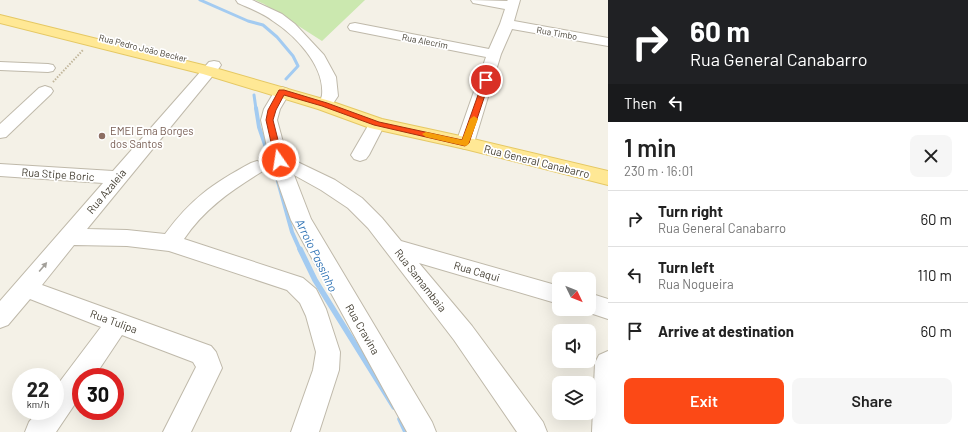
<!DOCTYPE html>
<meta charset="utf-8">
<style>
:root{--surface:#fff;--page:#f6f6f6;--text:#222;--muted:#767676;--line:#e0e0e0;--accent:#fc4916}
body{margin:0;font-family:Barlow,sans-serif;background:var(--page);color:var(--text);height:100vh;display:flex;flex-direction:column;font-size:15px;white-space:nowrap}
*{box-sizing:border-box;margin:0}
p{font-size:13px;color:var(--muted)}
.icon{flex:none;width:22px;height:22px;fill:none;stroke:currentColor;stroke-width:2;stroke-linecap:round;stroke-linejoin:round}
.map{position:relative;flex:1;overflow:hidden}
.drawer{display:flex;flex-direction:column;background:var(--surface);width:360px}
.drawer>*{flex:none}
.top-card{background:#202124;color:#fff;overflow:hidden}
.needle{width:26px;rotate:133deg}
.fabs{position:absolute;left:552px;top:272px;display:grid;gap:8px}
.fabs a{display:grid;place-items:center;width:44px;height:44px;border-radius:8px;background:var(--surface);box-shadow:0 4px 16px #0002;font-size:20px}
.speed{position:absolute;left:12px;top:368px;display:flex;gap:8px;font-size:20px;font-weight:700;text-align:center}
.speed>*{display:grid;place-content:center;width:52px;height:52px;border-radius:50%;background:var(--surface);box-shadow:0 4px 16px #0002;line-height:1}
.speed small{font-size:10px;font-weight:400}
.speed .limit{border:6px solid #d22;background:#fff;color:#111}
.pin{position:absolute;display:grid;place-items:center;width:34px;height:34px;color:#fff;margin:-17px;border:2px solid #fff;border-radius:50%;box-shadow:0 1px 4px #0007}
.me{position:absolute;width:44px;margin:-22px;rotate:347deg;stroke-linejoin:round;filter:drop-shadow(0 0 3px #0008)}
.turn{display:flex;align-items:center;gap:14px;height:84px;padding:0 16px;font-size:18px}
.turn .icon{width:52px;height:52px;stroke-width:2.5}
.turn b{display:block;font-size:28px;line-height:34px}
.then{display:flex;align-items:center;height:38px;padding:0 16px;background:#0003;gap:8px;font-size:15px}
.round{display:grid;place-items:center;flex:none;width:42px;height:42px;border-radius:8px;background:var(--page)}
.headline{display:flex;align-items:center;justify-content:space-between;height:68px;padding:0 16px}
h1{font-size:24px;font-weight:600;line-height:30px}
.button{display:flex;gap:8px;margin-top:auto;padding:8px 16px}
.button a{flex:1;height:46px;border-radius:8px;background:var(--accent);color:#fff;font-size:16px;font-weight:600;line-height:46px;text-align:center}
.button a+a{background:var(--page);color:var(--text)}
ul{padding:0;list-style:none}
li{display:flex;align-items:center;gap:12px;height:56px;padding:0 16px;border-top:1px solid var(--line)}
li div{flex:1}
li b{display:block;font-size:15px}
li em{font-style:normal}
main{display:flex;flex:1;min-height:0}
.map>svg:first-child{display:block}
.green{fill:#cbe8af}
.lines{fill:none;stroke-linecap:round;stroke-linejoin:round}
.stream-far2{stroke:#a3cbf1;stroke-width:3}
.stream-far1{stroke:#a3cbf1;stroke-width:4}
.stream{stroke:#a3cbf1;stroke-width:5.5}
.minor-casing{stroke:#bfb9aa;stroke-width:2}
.major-casing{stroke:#e5c864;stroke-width:2}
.path{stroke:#c1b69b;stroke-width:2;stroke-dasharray:1.5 1.5;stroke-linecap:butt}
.minor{fill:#fff;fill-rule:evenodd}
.major{fill:#ffe895;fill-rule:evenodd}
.oneway{fill:#a3a09a}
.route{fill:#fc4916;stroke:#a42f0e}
.slow{fill:#f59e0b}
.education-dot{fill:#8d6e63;stroke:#fff;stroke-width:1.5}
.labels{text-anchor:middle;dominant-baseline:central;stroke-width:3.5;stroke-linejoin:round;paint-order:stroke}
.far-street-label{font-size:9px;fill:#474236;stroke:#fff}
.education-label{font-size:11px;fill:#785e54;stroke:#fff;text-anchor:start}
.street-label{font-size:11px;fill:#474236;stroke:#fff}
.water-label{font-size:12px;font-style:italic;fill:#2e72b4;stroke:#fff}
</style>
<main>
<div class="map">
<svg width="608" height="432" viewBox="0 0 608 432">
<rect width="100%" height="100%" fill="#f4f1e7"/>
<polygon class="green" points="255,0 365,0 322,41 264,4"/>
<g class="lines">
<g class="stream-far2">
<polyline points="200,0 248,21 263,25 277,37 293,56 298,66 286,79"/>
<polyline points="254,95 256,109"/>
</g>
<g class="stream-far1">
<polyline points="256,108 259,127 271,162"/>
<polyline points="277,178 292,232 300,250"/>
</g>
<g class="stream">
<polyline points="300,249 315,280 394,407"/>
<polyline points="400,419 406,432"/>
</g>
<defs>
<g id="minor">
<path d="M236,0H252L282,14L295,24L324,55L336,77L338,96L330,108L324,110L318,108L316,105C318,102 322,98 322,95C325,66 295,35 273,21C263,13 249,8 238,3Z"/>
<polygon points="471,0 507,1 508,0 520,0 514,21 608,38 608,46 512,29 501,54 474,143 471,147 465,149 459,147 456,143 486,57 355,31 350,30 348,27 350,24 355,23 489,49 500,24 505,9 473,3"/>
<path d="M214,61L219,62L221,65L219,68L87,229L127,230L165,234C191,199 212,184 251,163L257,161L263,163L266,167L263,171C232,190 204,209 184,239L303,278L316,289L326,309L340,352L339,370L319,432H291L313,370L316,352L306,316L300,303L287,290L169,251L127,246L74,245L42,285L211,346L216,352L222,368L191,432H163L196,367L193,362L122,335L94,377H81V395L56,432H25L29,422L38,411H55V388L101,327L30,299L8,325L0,328V301L103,183L0,176V164L113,171L209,62Z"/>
<polygon points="0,62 48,64 53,65 55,68 53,71 48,72 0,70"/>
<polygon points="45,86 51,88 53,91 51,94 6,137 0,138 0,124 39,88"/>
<polygon points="282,87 288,89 290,92 280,109 277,120 287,157 335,180 362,198 382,218 401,241 559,286 559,304 419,263 472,326 543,422 547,432 517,432 454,340 368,228 348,208 321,190 294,175 311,219 432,422 436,432 407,432 291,220 270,160 261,120 264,109 276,89"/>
<polygon points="377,119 383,120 385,124 369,155 366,159 360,161 354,159 351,155 369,124 371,120"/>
<polygon points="589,293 608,299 608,319 581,310 589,309"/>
<polygon points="608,351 608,432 592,432 595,363 599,355"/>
</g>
<polygon id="major" points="0,15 215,68 330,101 382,119 465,137 608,171 608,185 465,149 370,128 318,109 203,74 0,23"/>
</defs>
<use href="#minor" class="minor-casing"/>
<use href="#major" class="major-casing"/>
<polyline class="path" points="53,82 83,50"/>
<use href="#minor" class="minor"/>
<use href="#major" class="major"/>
</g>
<defs><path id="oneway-solid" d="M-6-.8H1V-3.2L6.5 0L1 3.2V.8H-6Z"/></defs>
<use class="oneway" href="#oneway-solid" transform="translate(43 267) rotate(-50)"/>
<polygon class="route" points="484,78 490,80 469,143 465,146 374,125 322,106 284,95 276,110 273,120 283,160 279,163 275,160 266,120 268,110 279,90 284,90 327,103 379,122 462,140"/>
<polygon class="slow" points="474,116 478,119 468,145 465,146 426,137 422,134 426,132 462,140 470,119"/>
<circle class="education-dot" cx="102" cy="136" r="4"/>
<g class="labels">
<g class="far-street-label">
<text transform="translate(557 33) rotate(10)">Rua Timbo</text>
<text transform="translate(425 41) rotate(11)">Rua Alecrim</text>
<text transform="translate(143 48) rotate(14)">Rua Pedro João Becker</text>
</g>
<g class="education-label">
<text x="110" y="130">EMEI Ema Borges<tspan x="110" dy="13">dos Santos</tspan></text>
</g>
<g class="street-label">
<text transform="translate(537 161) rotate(14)">Rua General Canabarro</text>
<text transform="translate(58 174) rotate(4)">Rua Stipe Boric</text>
<text transform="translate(106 191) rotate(-50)">Rua Azaleia</text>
<text transform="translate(477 271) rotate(16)">Rua Caqui</text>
<text transform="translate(421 280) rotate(52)">Rua Samambaia</text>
<text transform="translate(114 321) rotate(20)">Rua Tulipa</text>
<text transform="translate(363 329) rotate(60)">Rua Cravina</text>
</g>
<g class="water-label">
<text transform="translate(317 255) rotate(64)">Arroio Passinho</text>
</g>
</g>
</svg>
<div class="fabs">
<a><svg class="needle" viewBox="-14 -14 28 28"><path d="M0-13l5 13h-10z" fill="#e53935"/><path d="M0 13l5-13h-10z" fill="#767676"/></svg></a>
<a><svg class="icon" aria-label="sound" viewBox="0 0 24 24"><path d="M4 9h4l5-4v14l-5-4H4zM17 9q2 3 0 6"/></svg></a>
<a><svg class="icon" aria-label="layers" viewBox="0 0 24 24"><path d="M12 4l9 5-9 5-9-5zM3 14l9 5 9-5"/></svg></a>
</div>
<div class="speed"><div>22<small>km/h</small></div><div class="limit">30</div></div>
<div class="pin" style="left:486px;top:80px;background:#d93025"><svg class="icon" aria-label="arrive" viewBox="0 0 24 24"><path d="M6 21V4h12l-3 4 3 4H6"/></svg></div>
<svg class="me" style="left:279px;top:160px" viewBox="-20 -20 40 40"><circle r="17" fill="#fc4916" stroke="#fff" stroke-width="3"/><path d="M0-11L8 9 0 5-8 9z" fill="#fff"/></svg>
</div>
<section class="drawer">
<div class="top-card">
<div class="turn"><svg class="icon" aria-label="right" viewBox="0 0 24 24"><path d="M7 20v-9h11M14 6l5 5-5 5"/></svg><div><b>60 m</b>Rua General Canabarro</div></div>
<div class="then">Then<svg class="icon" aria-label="left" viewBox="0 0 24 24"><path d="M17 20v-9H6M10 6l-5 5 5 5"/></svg></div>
</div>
<div class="headline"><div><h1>1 min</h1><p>230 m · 16:01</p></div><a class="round"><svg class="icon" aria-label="close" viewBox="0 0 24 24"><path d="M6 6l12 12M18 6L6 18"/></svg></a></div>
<ul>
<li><svg class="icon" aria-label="right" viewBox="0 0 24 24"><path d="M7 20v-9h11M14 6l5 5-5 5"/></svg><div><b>Turn right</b><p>Rua General Canabarro</p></div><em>60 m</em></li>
<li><svg class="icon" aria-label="left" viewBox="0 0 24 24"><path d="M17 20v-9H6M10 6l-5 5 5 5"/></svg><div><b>Turn left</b><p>Rua Nogueira</p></div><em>110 m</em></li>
<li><svg class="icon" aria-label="arrive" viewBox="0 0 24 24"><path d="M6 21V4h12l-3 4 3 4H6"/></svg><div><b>Arrive at destination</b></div><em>60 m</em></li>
</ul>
<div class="button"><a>Exit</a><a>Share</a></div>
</section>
</main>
